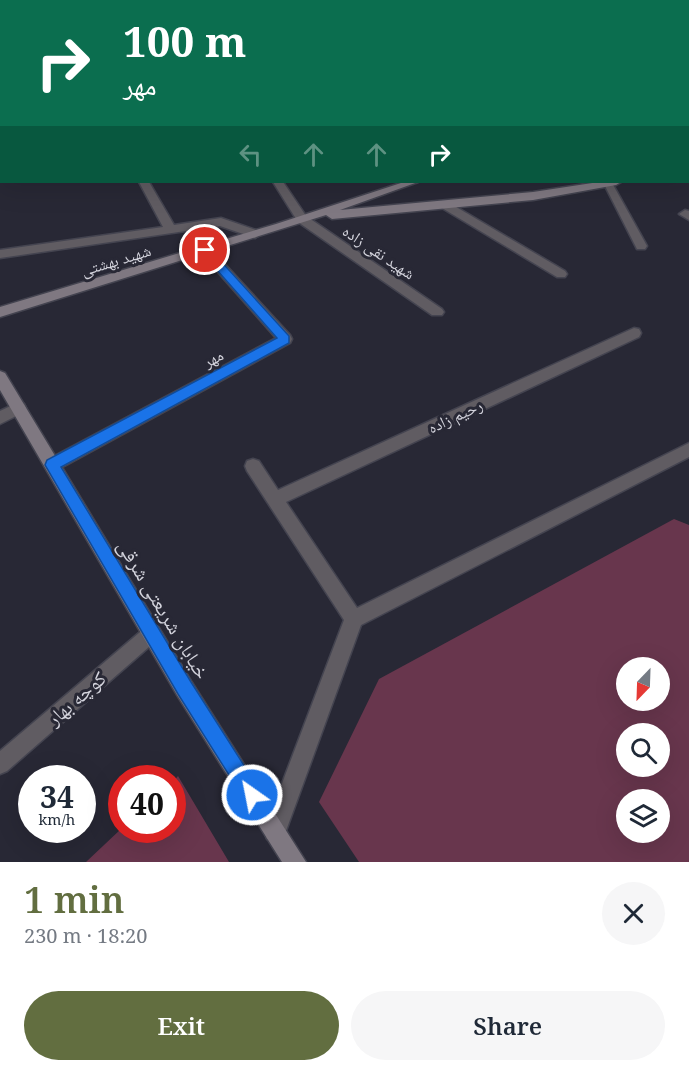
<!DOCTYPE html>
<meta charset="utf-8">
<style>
:root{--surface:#fff;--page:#f6f6f7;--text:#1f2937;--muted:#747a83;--accent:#626e40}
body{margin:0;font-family:"Noto Serif","Noto Naskh Arabic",serif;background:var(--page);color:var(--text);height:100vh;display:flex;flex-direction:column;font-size:22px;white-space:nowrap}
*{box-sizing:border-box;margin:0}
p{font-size:20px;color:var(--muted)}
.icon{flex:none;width:33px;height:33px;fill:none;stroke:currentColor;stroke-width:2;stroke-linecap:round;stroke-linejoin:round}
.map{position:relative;height:862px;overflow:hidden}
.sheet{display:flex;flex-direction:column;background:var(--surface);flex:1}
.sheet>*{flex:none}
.hud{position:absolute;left:0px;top:0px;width:690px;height:183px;box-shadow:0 6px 24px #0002;background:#0b6e4f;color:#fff;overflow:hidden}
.needle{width:39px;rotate:203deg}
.controls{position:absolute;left:616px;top:657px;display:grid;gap:12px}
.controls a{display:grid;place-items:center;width:54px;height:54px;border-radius:50%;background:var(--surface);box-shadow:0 6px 24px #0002;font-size:30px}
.speed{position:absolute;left:18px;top:765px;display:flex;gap:12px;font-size:30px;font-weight:700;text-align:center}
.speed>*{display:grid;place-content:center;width:78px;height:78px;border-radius:50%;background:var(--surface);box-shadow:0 6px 24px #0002;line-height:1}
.speed small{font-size:15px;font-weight:400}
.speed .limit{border:9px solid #d22;background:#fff;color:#111}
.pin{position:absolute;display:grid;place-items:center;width:51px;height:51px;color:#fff;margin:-26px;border:3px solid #fff;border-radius:50%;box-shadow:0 2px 6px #0007}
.me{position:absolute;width:66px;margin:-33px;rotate:327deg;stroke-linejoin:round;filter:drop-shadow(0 0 4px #0008)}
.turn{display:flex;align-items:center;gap:21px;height:126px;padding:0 24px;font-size:27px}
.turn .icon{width:78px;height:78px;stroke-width:2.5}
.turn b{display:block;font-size:42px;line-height:51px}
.lanes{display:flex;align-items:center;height:57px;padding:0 24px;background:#0003;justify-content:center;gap:30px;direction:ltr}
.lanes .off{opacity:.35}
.round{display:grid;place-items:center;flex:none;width:63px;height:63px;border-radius:32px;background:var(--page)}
.overview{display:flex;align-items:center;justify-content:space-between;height:102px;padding:0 24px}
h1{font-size:36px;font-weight:600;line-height:45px;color:var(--accent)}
.primary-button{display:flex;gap:12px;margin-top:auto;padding:12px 24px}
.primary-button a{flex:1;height:69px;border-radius:36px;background:var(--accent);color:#fff;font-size:24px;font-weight:600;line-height:69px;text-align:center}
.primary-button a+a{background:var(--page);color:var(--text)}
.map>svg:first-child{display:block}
.green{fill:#68364d;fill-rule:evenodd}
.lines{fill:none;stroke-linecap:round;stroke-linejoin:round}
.street-casing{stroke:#444450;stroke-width:3}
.secondary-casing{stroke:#444450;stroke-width:3}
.street{fill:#605c62;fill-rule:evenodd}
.secondary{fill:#7f7881;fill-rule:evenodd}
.rail-casing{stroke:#b9b9c2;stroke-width:4.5}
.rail{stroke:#282835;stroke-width:3;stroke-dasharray:8;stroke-linecap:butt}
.route{fill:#1a73e8;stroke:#114b97;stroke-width:1.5}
.labels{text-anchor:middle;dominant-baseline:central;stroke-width:6;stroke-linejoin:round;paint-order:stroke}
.street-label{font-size:16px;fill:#d4d4dd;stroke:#282835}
.near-street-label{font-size:20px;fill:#d4d4dd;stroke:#282835}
</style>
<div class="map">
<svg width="689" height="862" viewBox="0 0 689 862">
<rect width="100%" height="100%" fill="#282835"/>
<g class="green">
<path d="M674,519L689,525V862H359L319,802L379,679ZM627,668H660V700H627ZM627,734H660V766H627ZM627,800H660V832H627Z"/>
<polygon points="178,776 229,862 86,862 121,829 172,830 173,782"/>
</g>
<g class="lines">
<defs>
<g id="street">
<polygon points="12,0 24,0 10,2"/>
<polygon points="43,0 53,0 55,2 44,2"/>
<polygon points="341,0 350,0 352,2 342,2"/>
<polygon points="533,0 544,0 531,2"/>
<rect x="0" y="3" width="2" height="4"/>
<rect x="688" y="34" width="1" height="6"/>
<rect x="688" y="73" width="1" height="6"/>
<rect x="0" y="81" width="2" height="6"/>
<rect x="0" y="156" width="2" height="6"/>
<polygon points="139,182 149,182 174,225 221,218 259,231 261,234 255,238 220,226 0,258 0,250 163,227"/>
<polygon points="273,182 283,182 306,216 442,309 444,312 442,315 432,315 298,222"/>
<polygon points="603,182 612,183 647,246 645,249 637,249"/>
<polygon points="446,201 565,271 567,274 565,277 557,277 442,208 440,205"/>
<polygon points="685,210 689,211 689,220 679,214"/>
<polygon points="205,246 209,247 290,335 292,339 290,343 57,470 52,472 47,470 44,465 47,460 276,338 201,253 201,247"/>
<polygon points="634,328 639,329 641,333 639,337 286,502 357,608 689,443 689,457 361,625 283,839 275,842 267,839 264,831 344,620 247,471 245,466 247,461 253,459 259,461 278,490"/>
<polygon points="19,402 24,404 26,408 24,412 0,424 0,411"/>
<polygon points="152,624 158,627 161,633 158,639 7,771 0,774 0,751 146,627"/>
</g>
<g id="secondary">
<rect x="688" y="86" width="1" height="6"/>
<rect x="688" y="160" width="1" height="6"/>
<polygon points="404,182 418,182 340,210 533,192 599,182 621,182 616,185 533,200 332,219 326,215 0,317 0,307 276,224"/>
<polygon points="0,371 5,373 191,681 306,862 282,862 177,695 0,390"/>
</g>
</defs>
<use href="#street" class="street-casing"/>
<use href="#secondary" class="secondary-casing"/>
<use href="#street" class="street"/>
<use href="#secondary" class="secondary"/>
<defs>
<polyline id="rail" points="595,2 600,0"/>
</defs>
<use href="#rail" class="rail-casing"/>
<use href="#rail" class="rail"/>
</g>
<polygon class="route" points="205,246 208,247 289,336 289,343 61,467 191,682 259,789 262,795 259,802 252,805 246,802 178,694 45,465 47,460 277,338 201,252 199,250"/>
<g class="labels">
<g class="street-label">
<text transform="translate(379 252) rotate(34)">شهید نقی زاده</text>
<text transform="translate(116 260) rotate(-17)">شهید بهشتی</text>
<text transform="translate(213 358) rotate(-28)">مهر</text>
<text transform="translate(455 416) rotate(-25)">رحیم زاده</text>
</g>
<g class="near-street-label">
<text transform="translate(164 609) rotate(59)">خیابان شریعتی شرقی</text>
<text transform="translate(76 698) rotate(-41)">کوچه بهار</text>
</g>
</g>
</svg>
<div class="controls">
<a><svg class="needle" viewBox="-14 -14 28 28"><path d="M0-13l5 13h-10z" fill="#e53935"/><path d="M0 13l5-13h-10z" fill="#747a83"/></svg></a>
<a><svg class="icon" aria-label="search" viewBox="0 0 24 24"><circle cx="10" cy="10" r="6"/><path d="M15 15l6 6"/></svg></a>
<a><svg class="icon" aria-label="layers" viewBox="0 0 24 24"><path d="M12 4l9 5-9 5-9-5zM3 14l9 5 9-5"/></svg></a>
</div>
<div class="speed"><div>34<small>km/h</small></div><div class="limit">40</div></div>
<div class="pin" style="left:205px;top:250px;background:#d93025"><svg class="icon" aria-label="arrive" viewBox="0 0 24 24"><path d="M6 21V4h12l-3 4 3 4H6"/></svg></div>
<svg class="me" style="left:252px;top:795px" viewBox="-20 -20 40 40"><circle r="17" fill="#1a73e8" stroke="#fff" stroke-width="3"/><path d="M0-11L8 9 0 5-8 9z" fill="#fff"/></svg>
<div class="hud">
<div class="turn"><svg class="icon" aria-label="right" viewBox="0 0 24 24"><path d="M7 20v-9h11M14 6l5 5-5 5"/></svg><div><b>100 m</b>مهر</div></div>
<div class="lanes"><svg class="icon off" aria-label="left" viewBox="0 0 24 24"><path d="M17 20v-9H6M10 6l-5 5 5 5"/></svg><svg class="icon off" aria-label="ahead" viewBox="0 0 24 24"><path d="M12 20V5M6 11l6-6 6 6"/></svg><svg class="icon off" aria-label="ahead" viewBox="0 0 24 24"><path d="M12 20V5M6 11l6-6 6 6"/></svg><svg class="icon" aria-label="right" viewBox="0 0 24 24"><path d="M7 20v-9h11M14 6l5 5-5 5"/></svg></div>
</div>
</div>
<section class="sheet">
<div class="overview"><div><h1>1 min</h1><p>230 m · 18:20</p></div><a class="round"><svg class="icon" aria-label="close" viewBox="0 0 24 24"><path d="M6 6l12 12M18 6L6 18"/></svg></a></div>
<div class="primary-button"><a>Exit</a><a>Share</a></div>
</section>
